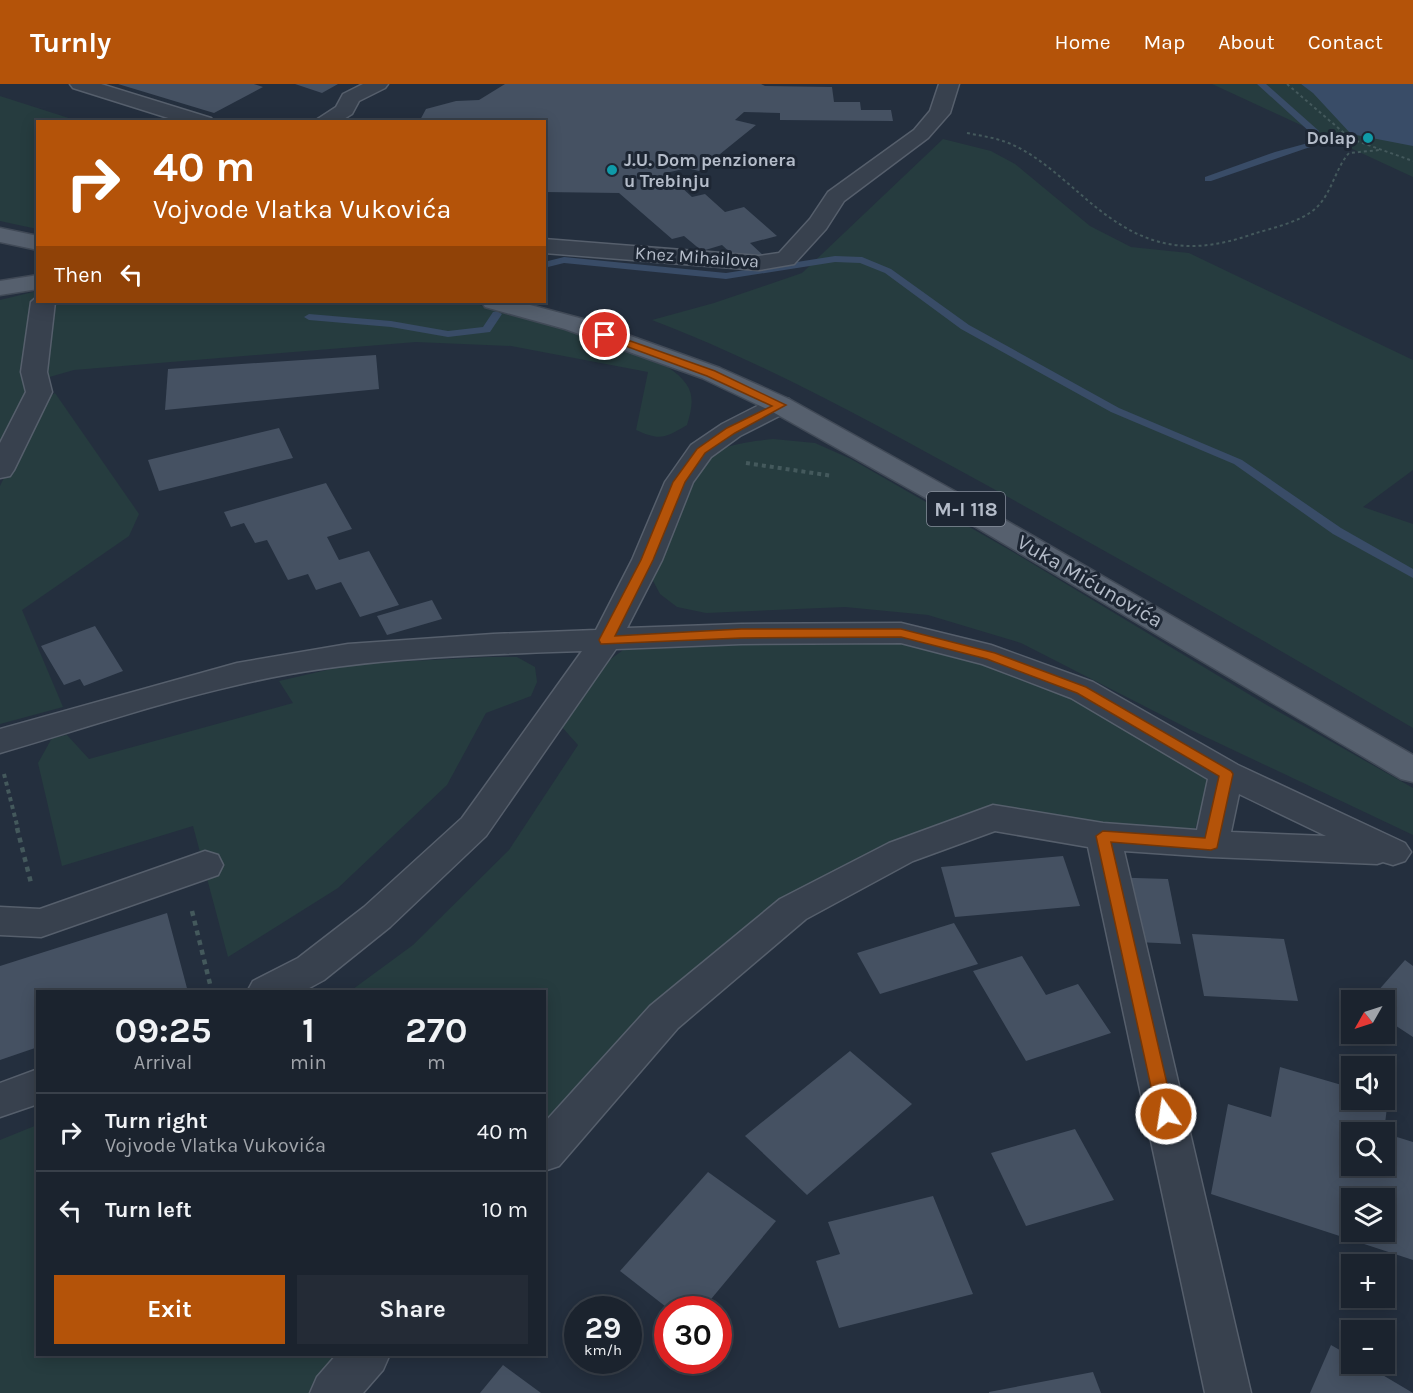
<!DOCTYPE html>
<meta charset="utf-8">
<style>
:root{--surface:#1b232e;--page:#242b36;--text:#f1f3f6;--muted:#a0a4aa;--line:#39404a;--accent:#b45309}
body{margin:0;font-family:Karla,sans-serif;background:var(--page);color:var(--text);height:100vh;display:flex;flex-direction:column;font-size:22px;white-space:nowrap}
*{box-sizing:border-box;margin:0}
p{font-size:20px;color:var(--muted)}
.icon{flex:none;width:33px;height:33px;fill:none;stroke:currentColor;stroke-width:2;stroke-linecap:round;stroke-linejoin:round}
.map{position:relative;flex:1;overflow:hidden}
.drawer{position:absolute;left:36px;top:906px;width:510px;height:366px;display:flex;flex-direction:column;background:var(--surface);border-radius:0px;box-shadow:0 3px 15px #0003,0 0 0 2px var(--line)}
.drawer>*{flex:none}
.banner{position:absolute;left:36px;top:36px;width:510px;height:183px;border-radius:0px;box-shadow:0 3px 15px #0003,0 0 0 2px var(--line);background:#b45309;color:#fff;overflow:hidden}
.needle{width:39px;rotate:231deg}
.controls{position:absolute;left:1341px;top:906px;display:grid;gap:12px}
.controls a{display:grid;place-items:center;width:54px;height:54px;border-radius:0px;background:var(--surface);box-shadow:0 3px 15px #0003,0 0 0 2px var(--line);font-size:30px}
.speed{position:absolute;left:564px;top:1212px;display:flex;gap:12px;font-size:30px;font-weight:700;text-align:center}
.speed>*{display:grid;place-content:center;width:78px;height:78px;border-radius:50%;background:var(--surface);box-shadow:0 3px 15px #0003,0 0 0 2px var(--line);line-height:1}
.speed small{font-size:15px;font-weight:400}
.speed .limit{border:9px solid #d22;background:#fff;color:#111}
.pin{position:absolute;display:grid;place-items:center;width:51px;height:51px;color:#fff;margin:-26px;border:3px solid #fff;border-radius:50%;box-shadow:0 2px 6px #0007}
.me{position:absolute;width:66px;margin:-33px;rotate:347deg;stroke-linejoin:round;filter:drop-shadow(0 0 4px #0008)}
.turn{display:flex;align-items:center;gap:21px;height:126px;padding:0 18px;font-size:27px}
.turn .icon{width:78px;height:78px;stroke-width:2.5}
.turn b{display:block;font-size:42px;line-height:51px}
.then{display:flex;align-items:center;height:57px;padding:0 18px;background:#0003;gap:12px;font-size:22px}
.eta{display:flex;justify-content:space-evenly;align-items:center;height:102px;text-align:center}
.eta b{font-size:36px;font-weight:700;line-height:42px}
.cta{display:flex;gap:12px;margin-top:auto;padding:12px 18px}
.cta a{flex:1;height:69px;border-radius:0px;background:var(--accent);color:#fff;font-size:24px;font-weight:700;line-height:69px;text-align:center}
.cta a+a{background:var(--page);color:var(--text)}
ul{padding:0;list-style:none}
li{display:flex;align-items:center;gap:18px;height:78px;padding:0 18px;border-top:2px solid var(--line)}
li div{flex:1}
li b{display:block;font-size:22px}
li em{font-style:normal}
header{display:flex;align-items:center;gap:36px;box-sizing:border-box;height:84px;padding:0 30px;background:var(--accent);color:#fff}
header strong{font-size:28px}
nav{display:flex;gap:33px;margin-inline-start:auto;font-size:21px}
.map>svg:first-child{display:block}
.green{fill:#263c3f}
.water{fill:#394c67}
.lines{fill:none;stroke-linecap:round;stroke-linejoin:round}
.stream{fill:#394c67;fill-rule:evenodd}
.building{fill:#455162;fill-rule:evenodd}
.minor-casing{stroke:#565f6c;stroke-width:3}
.major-casing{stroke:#414a57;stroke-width:3}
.path-far2{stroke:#44595c;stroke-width:2;stroke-dasharray:3 3;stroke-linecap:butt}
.path-far1{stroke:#44595c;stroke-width:4;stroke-dasharray:4 4;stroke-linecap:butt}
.path{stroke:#44595c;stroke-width:4.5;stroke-dasharray:5 5;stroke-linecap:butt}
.minor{fill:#38414e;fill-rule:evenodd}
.major{fill:#56606e;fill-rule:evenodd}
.route{fill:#b45309;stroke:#753606;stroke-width:1.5}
.culture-dot{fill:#0f9aa8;stroke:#1d2633;stroke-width:2}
.labels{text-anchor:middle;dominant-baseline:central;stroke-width:6;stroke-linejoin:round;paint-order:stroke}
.far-poi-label{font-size:18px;font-weight:bold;fill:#b4bcc9;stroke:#1d2633;text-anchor:end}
.far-street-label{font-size:18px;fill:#b4bcc9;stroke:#1d2633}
.shield{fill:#1d2633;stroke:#878f9c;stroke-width:1.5}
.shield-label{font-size:20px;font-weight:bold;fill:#b4bcc9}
.street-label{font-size:21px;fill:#b4bcc9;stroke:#1d2633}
</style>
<header>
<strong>Turnly</strong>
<nav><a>Home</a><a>Map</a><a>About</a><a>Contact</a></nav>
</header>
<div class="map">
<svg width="1413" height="1309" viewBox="0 0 1413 1309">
<rect width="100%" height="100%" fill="#242f3e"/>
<g class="green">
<polygon points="1212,0 1301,0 1413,62 1413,93"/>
<polygon points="0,12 78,37 38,38 37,145 0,137"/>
<path d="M943,55L991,67L1015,80L1090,142L1131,163L1189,169L1413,276V386L1363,423L1413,440V644C1273,561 1132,482 990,403C880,343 770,281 652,236L714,219L802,189Z"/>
<path d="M37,207L38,218H468L565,244L668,283C693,301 696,312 687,341C665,354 660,357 636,346L648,288L511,262L416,258L74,286L46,294L0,362V216Z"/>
<polygon points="55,309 139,430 129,452 22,526 63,623 0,640 0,402 40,320"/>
<path d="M773,355L815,359L851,375L1013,468L1265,620L1413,704V751L1191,646L1021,559L928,531L845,523L706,529L677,523L660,510L651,493C665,456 679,396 711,371C725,360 756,357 773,355Z"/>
<polygon points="899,558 984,578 1074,612 1212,692 1194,748 1102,742 989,722 894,764 545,1045 544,908 349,908 413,861 509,766 578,661 561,642 597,585 626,564 712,559"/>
<polygon points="488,573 517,573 535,583 537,598 531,612 486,629 447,701 338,804 228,873 193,742 62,782 38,679 52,654 67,651 89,675 293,619 279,597 353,580"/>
<polygon points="37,1041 38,1270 345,1271 311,1309 0,1309 0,1056"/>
</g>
<polygon class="water" points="1301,0 1413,0 1413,62 1351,50 1313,9"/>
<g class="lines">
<g class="stream">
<polygon points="1257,0 1266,0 1319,47 1316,61 1211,97 1205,97 1205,93 1275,68 1308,59 1312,50"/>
<polygon points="835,172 862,173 891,185 969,241 1119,324 1242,376 1341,444 1413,485 1413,494 1333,450 1234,380 1111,328 961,245 885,189 860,179 835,178 726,195 564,179 544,184 544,178 564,173 726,189"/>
<polygon points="497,227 502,230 490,248 448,253 391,243 309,236 304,233 309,230 391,237 448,247 483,243 493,228"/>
</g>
</g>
<g class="building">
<polygon points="118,0 254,0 263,3 214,29"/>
<polygon points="295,0 338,0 322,9"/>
<polygon points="505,0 761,0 765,2 832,3 834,18 860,18 861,26 891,26 893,37 780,36 780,29 744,28 735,36 756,41 699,87 687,84 666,89 692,113 705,110 725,128 744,123 777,152 750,159 765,173 735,173 722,161 702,167 684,152 672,155 619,109 544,108 544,38 419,38 426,25 456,17 479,16"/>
<polygon points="376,271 379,305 165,326 168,285"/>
<polygon points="279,344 293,374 159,407 148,376"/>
<polygon points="326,399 352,445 327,453 339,476 369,467 399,521 360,533 341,498 316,506 308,490 288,496 267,456 255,459 244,439 231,443 224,428"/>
<polygon points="432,516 442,535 387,551 377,532"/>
<polygon points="95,542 123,587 84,602 80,595 64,601 41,562"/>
<polygon points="1063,772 1080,822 955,833 941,783"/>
<polygon points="1103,793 1168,795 1181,860 1113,857"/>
<polygon points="167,829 188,908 38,908 38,963 0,976 0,882"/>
<polygon points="954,839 978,880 880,910 857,869"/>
<polygon points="1192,850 1284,855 1298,917 1204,912"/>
<polygon points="1022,872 1046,911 1078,900 1111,949 1026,977 973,887"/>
<polygon points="1405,876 1413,882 1413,953 1384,934 1384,916 1370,916"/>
<polygon points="850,967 912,1020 807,1111 745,1052"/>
<path d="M1280,983L1352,1004V1016L1388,1015L1384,1048H1352V1082H1384V1049L1413,1058V1176L1211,1110L1228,1020L1271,1033ZM1352,1114H1384V1148H1352Z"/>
<polygon points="1075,1045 1114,1116 1026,1142 991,1069"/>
<polygon points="708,1088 776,1137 702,1226 670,1226 620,1187"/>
<polygon points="933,1112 973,1210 839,1244 816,1177 840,1170 828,1138"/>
<polygon points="1331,1261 1352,1273 1352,1280 1364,1280 1413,1309 1310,1309"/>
<polygon points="503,1281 541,1309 480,1309"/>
<polygon points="1093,1288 1101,1309 989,1309 989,1308"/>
</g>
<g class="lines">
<defs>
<g id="minor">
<polygon points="70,0 101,0 211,34 214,38 181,38 73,4"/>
<polygon points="363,0 388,0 385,4 359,17 352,30 339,38 313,38 336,23 343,10"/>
<polygon points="939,0 959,0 950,29 928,54 844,117 826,145 794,180 759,186 544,169 544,155 759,172 779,169 810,135 828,108 914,46 930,27"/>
<polygon points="38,212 38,218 55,218 47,288 52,308 14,386 10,392 0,394 0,359 26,308 21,288 31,218"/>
<path d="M780,313L789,315L793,321L789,327L740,352L711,373L693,398L662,476L627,544L741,540L901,539L991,561L1093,598L1238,681L1405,759L1411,768L1405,777L1393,781L1383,778L1377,780L1211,773L1124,767L1251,1309H1205L1088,763L995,747L913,777L806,835L678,944L559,1082L544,1087V1039L650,922L780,815L889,759L993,721L1103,739L1197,746L1208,695L1071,614L982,580L901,559L741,560L616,565L486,752L390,843L324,896L302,908H247L253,897L298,874L364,823L462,734L582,567C467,571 349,574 237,601C157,619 79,646 0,669V645L237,579L348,560L493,550L596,546L632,476L665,398L691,361L722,340L771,315ZM1239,710L1326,752L1231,748Z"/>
<polygon points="205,767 218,771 223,781 218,791 41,853 0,851 0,823 40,825"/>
<polygon points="38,985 38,1020 0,1033 0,999"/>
<polygon points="337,1270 390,1270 383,1286 363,1309 310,1309 317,1293"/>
</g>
<g id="major">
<polygon points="0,144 38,152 38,166 0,158"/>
<polygon points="38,191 38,205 0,211 0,197"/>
<polygon points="482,218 519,218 583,235 720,284 789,315 967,414 1413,671 1413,698 1401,695 947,426 771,327 702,294 565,245 485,223"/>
</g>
</defs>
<use href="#minor" class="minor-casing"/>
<use href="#major" class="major-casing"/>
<g class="path-far2">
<polyline points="1287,0 1351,55 1413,77"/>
<path d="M967,49C982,52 997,54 1011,60C1036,71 1058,91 1078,108C1135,159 1179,176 1253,150C1272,144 1301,138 1316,124C1332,109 1335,85 1349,69L1380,66"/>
</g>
<g class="path-far1">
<polyline points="746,379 833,392"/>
<polyline points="4,690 18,745"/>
</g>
<g class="path">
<polyline points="17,744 31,799"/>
<polyline points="192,827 212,908"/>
</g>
<use href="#minor" class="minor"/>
<use href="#major" class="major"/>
</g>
<polygon class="route" points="605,248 715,287 786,321 735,349 705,369 685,398 653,476 615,552 741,545 901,545 995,569 1086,603 1231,687 1233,690 1217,764 1211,766 1111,758 1174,1030 1171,1036 1166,1038 1160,1036 1157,1030 1096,752 1103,747 1205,754 1219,692 1077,609 987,575 901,553 741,554 601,560 599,556 641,476 673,398 697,365 727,344 772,322 707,292 601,253 601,249"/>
<g class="culture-dot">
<circle cx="1368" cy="54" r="6"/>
<circle cx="612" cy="86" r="6"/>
</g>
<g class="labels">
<g class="far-poi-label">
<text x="1356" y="54">Dolap</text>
<text x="624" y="76" text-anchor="start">J.U. Dom penzionera<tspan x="624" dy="21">u Trebinju</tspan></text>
</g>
<g class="far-street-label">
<text transform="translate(697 173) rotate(4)">Knez Mihailova</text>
</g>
<rect class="shield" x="927" y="408" width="78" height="34" rx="4.5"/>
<g class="shield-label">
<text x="966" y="425">M-I 118</text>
</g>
<g class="street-label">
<text transform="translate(1090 497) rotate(30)">Vuka Mićunovića</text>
</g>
</g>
</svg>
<div class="controls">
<a><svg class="needle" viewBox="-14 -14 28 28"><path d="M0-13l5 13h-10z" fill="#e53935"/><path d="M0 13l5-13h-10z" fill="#a0a4aa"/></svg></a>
<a><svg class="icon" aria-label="sound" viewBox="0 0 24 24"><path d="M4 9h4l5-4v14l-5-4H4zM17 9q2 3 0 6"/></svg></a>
<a><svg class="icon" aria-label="search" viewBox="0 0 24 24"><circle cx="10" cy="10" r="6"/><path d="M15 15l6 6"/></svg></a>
<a><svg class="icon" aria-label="layers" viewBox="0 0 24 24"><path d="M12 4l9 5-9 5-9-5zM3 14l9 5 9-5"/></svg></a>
<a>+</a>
<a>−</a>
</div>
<div class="speed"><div>29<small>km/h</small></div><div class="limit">30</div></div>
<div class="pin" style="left:605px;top:251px;background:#d93025"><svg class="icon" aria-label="arrive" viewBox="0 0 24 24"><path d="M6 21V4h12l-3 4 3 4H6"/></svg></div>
<svg class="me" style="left:1166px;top:1030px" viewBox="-20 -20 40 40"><circle r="17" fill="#b45309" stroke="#fff" stroke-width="3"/><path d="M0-11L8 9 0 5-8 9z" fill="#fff"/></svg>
<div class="banner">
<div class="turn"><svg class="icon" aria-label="right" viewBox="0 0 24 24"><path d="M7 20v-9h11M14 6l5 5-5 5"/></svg><div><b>40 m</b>Vojvode Vlatka Vukovića</div></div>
<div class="then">Then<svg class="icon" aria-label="left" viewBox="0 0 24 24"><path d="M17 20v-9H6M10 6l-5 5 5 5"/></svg></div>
</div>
<section class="drawer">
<div class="eta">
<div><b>09:25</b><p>Arrival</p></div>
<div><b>1</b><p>min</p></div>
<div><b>270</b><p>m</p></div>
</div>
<ul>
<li><svg class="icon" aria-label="right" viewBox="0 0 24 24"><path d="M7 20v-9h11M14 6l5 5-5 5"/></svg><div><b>Turn right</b><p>Vojvode Vlatka Vukovića</p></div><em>40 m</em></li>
<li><svg class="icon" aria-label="left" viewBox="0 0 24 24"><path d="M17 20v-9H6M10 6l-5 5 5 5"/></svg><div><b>Turn left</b></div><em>10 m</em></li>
</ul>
<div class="cta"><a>Exit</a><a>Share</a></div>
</section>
</div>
